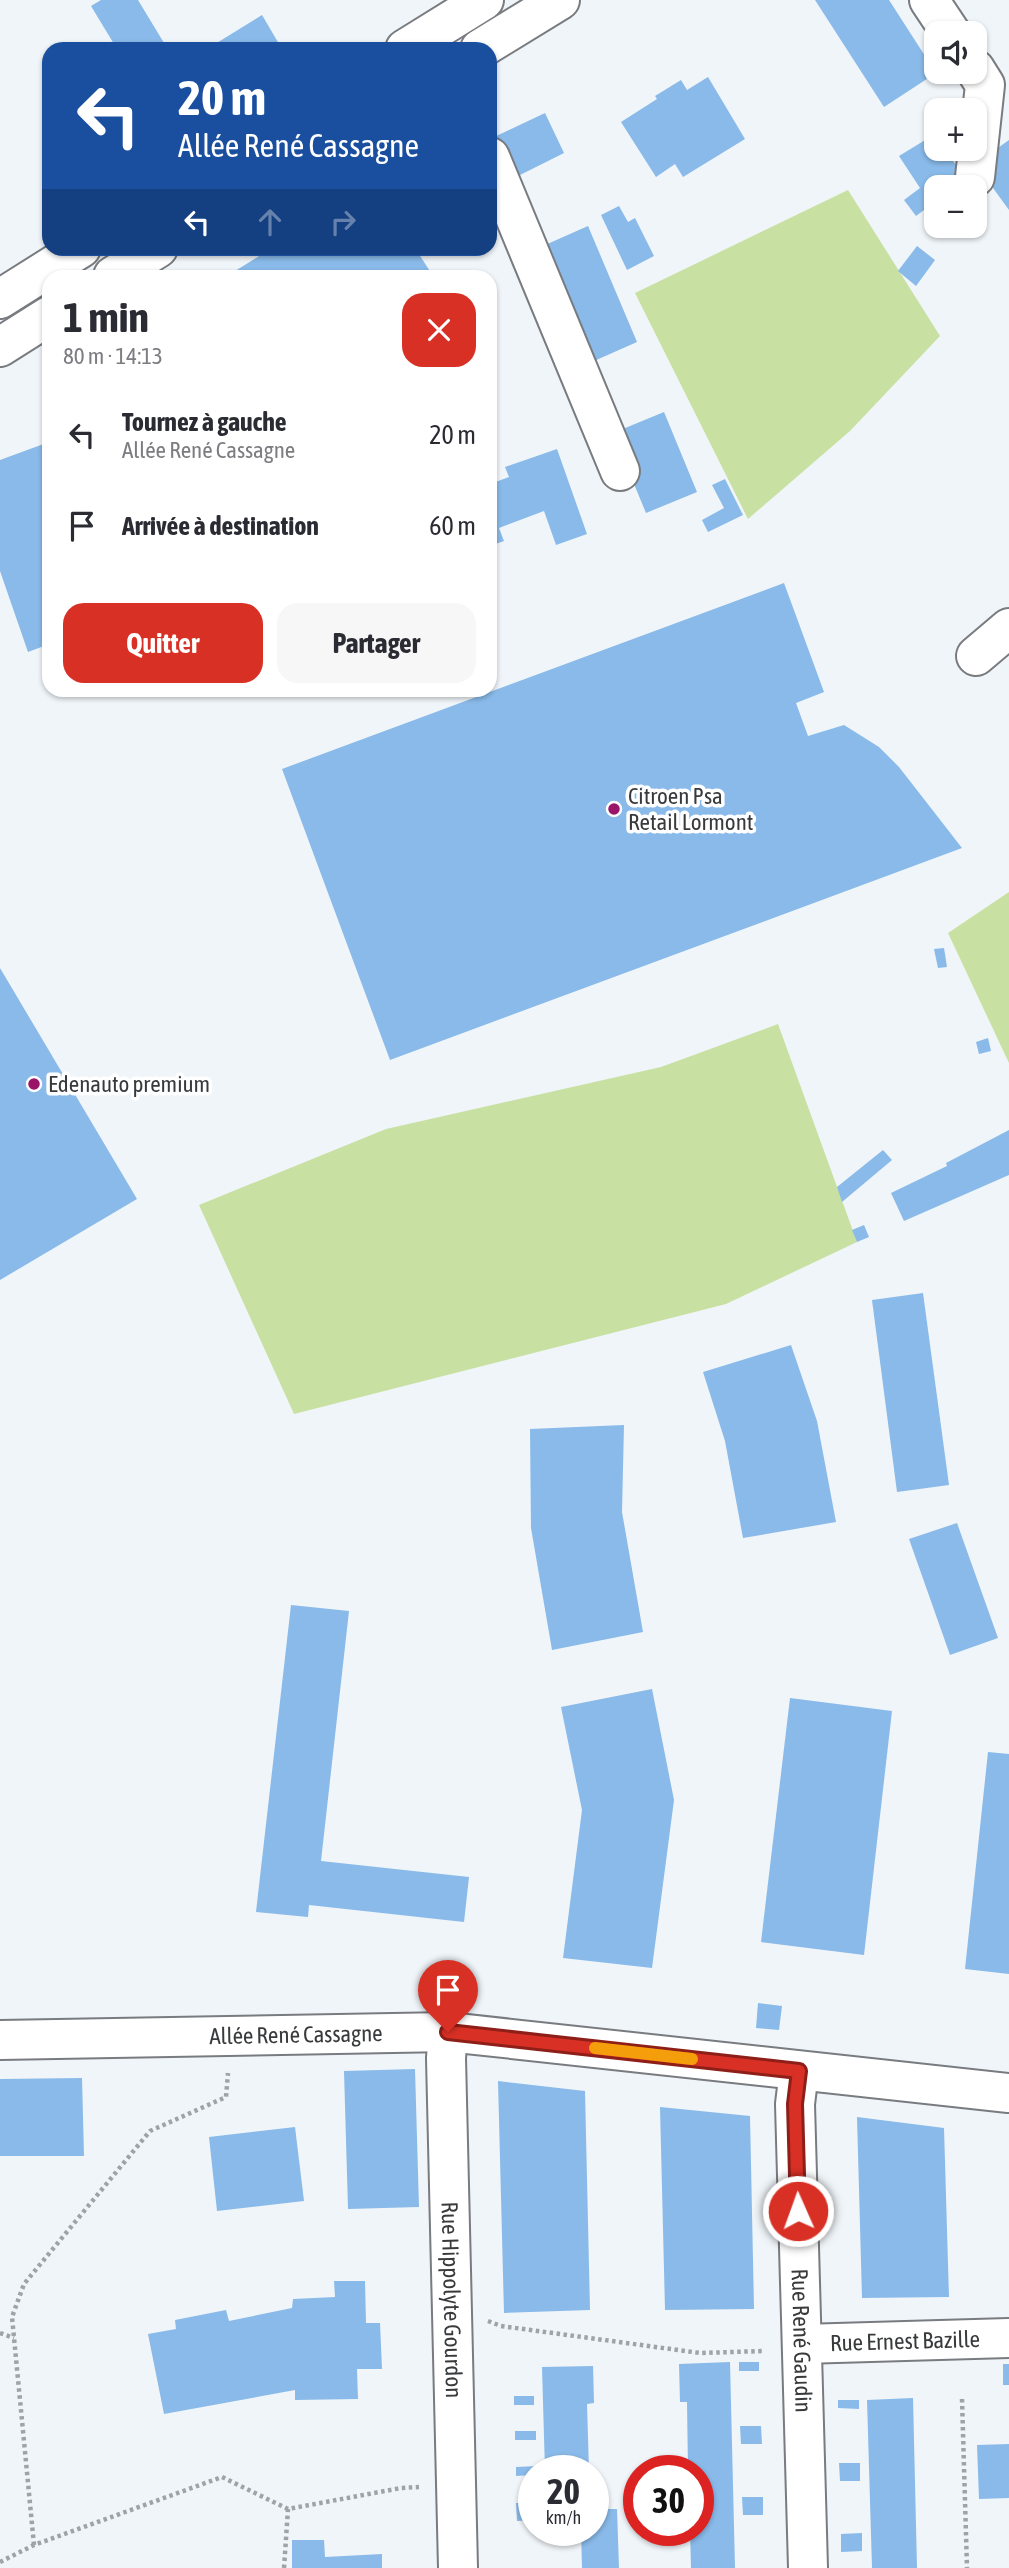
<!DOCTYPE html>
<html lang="fr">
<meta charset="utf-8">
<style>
:root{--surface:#fff;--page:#f7f7f7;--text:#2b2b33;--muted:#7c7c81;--accent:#d93025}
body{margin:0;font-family:"Asap Condensed",sans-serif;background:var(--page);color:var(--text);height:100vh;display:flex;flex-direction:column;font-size:26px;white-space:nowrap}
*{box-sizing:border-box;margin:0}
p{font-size:23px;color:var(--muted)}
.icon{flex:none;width:38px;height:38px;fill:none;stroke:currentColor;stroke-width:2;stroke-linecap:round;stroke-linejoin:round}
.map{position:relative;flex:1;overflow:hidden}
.side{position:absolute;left:42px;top:270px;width:455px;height:427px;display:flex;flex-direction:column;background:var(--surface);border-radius:21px;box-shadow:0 2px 5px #0004}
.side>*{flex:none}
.hud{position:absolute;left:42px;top:42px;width:455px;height:214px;border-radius:21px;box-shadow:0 2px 5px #0004;background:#1a4fa0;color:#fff;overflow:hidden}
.buttons{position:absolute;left:924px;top:21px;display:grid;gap:14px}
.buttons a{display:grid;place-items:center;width:63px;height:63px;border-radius:14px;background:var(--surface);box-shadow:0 2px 5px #0004;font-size:35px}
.speed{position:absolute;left:518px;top:2455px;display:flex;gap:14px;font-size:35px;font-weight:700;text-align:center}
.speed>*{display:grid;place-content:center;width:91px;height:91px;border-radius:50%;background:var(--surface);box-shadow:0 2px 5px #0004;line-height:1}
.speed small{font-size:18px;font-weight:400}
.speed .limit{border:10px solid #d22;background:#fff;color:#111}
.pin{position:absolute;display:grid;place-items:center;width:60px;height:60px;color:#fff;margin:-72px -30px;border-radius:50% 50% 50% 0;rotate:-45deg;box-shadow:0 0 7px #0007}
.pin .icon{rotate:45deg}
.me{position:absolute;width:77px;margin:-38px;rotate:358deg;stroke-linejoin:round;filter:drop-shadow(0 0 5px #0008)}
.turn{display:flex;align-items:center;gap:24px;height:147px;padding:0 21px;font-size:32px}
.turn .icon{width:91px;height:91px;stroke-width:2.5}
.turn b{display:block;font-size:49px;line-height:60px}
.lanes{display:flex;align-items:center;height:66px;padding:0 21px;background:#0003;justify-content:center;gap:35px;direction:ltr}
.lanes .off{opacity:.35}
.round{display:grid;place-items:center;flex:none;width:74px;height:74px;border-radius:21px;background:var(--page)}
.summary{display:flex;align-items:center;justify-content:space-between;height:119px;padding:0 21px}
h1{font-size:42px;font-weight:700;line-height:52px}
.button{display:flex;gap:14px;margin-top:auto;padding:14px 21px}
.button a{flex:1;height:80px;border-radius:21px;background:var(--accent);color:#fff;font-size:28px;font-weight:700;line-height:80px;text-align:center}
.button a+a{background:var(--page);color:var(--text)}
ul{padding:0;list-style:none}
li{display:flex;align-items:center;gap:21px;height:91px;padding:0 21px}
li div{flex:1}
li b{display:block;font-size:26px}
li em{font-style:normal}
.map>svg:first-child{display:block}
.green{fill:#c9e0a3}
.building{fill:#89bae9}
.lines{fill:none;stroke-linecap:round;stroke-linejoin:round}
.minor-casing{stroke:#787b7f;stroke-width:42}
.major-casing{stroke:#787b7f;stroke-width:42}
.path{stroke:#9fa3a6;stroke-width:4.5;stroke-dasharray:3.5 3.5;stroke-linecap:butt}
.minor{stroke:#fff;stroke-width:38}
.major{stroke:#fff;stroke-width:38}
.route-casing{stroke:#8d1f18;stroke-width:18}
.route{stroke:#d93025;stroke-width:12}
.slow{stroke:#f59e0b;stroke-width:12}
.poi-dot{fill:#9a1467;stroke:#fff;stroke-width:2.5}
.labels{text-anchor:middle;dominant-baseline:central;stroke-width:7;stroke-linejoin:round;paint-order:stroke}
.poi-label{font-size:23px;fill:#383a3c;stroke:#fff;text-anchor:start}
.street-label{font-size:23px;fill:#383a3c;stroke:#fff}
</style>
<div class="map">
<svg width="1009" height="2568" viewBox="0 0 1009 2568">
<rect width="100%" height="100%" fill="#f0f5f9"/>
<g class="green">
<polygon points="848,190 940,336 850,431 748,519 635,293"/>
<polygon points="1009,892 1009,1063 948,933"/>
<polygon points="778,1024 857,1242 726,1304 294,1414 199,1205 386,1129 661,1067"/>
</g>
<g class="building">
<polygon points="101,0 138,0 164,43 154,49 117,49 91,6"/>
<polygon points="815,0 889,0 936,73 884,107"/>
<polygon points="262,15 282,49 207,49"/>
<polygon points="708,77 745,139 683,177 675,164 656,177 621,122 657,99 655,96 681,80 687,90"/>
<polygon points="545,113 564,153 512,179 492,138"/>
<polygon points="935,134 936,149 945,149 966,180 956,187 936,187 936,201 916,216 904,200 920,188 899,156"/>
<polygon points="1009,140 1009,210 985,177 995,150"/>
<polygon points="619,206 628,222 635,218 654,256 627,270 601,215"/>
<polygon points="588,226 637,342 585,365 536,249"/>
<polygon points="917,246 935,260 916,286 898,271"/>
<polygon points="272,248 415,248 433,276 227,276"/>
<polygon points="664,412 697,492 646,513 613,433"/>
<polygon points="49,442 49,658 44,646 28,652 0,571 0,460"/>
<polygon points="557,449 587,534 556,545 544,511 499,528 504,541 490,546 490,484 509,477 505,467"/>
<polygon points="725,479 743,515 708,532 702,520 724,508 712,485"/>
<polygon points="784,583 824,692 796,703 808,736 844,725 879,747 899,767 962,848 390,1060 282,769"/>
<polygon points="944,948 947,967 938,968 934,949"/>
<polygon points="0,968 137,1199 0,1280"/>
<polygon points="988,1038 991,1051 979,1054 976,1042"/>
<polygon points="1009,1130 1009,1175 904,1221 891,1193 947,1166 946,1163"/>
<polygon points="883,1150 892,1160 842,1202 837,1187"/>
<polygon points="864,1225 869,1237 857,1242 852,1230"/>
<polygon points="923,1293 949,1485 897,1492 872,1300"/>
<polygon points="791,1345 817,1421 836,1522 743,1538 725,1441 703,1372"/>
<polygon points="624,1425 622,1512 643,1632 552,1650 531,1528 530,1429"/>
<polygon points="957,1523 998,1638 950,1655 909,1539"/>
<polygon points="291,1605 349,1611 321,1861 469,1877 464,1922 309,1905 308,1917 256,1912"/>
<polygon points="652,1689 674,1800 652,1968 563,1958 582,1810 561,1707"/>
<polygon points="790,1698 892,1711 864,1955 761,1942"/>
<polygon points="988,1752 1009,1754 1009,1974 965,1969"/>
<polygon points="758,2003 782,2006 779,2030 756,2028"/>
<polygon points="415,2069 419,2207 348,2209 344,2071"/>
<polygon points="82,2078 84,2156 0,2156 0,2079"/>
<polygon points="498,2081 585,2091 590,2310 504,2313"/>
<polygon points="660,2107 750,2116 754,2309 665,2310"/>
<polygon points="857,2117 944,2128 949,2297 862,2298"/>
<polygon points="295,2127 304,2201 217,2211 209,2137"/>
<polygon points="334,2281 365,2281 366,2323 380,2323 382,2369 357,2369 358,2399 295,2400 295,2390 164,2414 148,2334 176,2329 175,2320 226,2310 229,2321 292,2308 293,2299 335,2297"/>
<polygon points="730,2362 735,2568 691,2568 690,2530 698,2530 698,2471 688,2471 687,2402 680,2402 679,2364"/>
<rect x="739" y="2362" width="20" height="9"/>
<rect x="1003" y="2364" width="6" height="21"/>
<polygon points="593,2366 594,2403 587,2404 589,2471 545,2471 542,2367"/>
<rect x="514" y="2396" width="20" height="9"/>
<polygon points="913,2398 917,2568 872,2568 867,2400"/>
<polygon points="838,2400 859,2400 859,2409 838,2408"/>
<polygon points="740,2426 761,2426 762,2444 741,2444"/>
<rect x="515" y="2431" width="21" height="9"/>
<polygon points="1009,2444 1009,2498 979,2499 977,2445"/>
<polygon points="839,2463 860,2463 860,2481 840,2481"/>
<polygon points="537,2466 534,2475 516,2476 516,2467"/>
<polygon points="742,2497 763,2497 763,2515 743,2515"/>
<polygon points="516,2503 534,2503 534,2520 517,2521"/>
<polygon points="593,2509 617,2509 619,2568 582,2568 581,2530 593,2530"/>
<polygon points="862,2533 862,2551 841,2552 841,2534"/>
<polygon points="292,2540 324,2540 325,2557 382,2554 382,2568 292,2568"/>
</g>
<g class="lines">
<defs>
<g id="minor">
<polyline points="929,0 951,33"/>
<polyline points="975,69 985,85 975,177"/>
<polyline points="490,157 620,471"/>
<polyline points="976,656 1009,628"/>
<path id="s1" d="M448,2032L446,2058L458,2568"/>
<path id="s2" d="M0,2040L448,2032L1009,2093"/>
<path id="s3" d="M799,2071L795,2104L808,2568"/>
<path id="s4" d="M802,2344L1009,2338"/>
</g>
<g id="major">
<polyline points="405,49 484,0"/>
<polyline points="480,49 560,0"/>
<polyline points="113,276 158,248"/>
<polyline points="0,299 81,248"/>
<polyline points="0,347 49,316"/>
</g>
</defs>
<use href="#minor" class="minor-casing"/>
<use href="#major" class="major-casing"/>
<g class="path">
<polyline points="488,2321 501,2326 700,2353 764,2351"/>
<polyline points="0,2333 14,2338"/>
<polyline points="962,2399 967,2568"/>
<polyline points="34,2545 12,2317 24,2284 150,2131 226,2097 228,2073"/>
<polyline points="0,2562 34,2545 222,2477 288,2509 401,2488 419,2487"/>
<polyline points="284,2568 288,2509"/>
</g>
<use href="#minor" class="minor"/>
<use href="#major" class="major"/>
</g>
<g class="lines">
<defs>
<polyline id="route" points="448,2032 799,2071 795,2104 798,2211"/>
</defs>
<use href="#route" class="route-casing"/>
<use href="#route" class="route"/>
<polyline class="slow" points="595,2048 692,2059"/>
</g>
<g class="poi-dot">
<circle cx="614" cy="809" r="7"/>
<circle cx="34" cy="1084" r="7"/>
</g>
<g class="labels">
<g class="poi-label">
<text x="628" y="796">Citroen Psa<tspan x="628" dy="26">Retail Lormont</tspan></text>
<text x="48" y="1084">Edenauto premium</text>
</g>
<g class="street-label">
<text stroke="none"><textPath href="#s2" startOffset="296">Allée René Cassagne</textPath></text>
<text stroke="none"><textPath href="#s1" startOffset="268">Rue Hippolyte Gourdon</textPath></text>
<text stroke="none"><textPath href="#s3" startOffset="270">Rue René Gaudin</textPath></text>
<text stroke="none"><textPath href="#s4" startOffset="103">Rue Ernest Bazille</textPath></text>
</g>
</g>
</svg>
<div class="buttons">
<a><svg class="icon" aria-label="sound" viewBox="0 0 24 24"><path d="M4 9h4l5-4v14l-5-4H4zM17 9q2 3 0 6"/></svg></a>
<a>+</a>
<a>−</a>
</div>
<div class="speed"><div>20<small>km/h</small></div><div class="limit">30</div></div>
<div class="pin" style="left:448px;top:2032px;background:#d93025"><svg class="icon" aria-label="arrive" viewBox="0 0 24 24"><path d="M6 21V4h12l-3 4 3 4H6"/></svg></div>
<svg class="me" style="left:798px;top:2211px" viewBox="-20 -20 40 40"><circle r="17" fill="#d93025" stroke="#fff" stroke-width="3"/><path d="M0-11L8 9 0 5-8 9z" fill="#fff"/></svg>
<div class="hud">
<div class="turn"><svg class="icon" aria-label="left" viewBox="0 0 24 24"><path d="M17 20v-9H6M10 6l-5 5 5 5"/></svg><div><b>20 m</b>Allée René Cassagne</div></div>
<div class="lanes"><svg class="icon" aria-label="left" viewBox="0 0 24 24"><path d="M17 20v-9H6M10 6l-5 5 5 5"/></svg><svg class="icon off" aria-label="ahead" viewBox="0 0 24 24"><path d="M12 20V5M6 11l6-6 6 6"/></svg><svg class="icon off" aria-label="right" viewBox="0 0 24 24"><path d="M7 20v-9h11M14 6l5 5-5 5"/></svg></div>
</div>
<section class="side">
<div class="summary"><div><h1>1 min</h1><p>80 m · 14:13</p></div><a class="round" style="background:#d93025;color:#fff"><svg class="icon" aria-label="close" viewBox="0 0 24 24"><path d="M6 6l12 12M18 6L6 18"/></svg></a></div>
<ul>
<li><svg class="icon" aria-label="left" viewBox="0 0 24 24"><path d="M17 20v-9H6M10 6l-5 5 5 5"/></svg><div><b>Tournez à gauche</b><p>Allée René Cassagne</p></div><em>20 m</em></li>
<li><svg class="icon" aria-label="arrive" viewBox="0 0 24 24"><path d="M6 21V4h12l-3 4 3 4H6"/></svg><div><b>Arrivée à destination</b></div><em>60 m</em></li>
</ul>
<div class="button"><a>Quitter</a><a>Partager</a></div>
</section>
</div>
